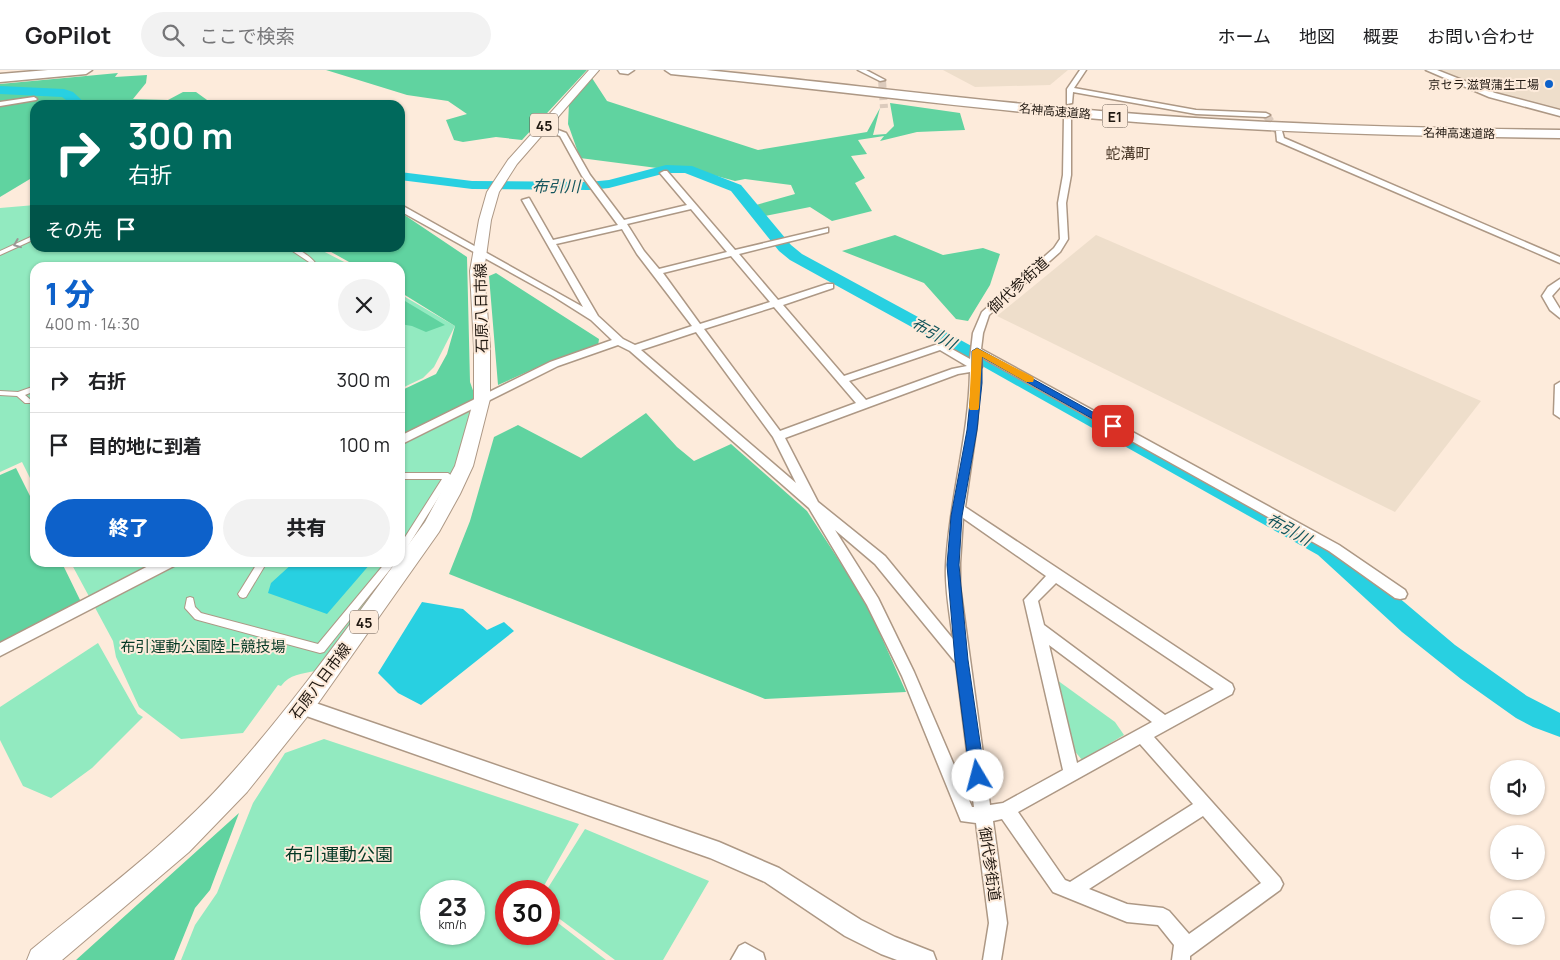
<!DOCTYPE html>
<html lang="ja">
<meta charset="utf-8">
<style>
:root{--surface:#fff;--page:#f2f2f2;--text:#202124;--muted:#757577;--line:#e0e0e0;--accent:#0d61ca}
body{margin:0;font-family:Manrope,"Noto Sans JP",sans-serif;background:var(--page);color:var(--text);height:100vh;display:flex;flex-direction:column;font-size:19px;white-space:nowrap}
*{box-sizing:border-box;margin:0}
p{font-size:16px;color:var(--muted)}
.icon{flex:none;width:28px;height:28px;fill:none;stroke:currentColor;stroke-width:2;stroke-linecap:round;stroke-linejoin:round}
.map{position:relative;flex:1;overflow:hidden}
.details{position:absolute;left:30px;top:192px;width:375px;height:305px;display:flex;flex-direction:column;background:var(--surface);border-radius:15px;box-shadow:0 1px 4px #0004}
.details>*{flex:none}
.banner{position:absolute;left:30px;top:30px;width:375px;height:152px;border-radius:15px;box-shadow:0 1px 4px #0004;background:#00695c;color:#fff;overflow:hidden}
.buttons{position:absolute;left:1490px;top:690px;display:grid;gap:10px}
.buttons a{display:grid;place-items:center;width:55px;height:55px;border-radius:50%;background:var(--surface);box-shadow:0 1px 4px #0004;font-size:25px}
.speed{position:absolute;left:420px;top:810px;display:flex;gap:10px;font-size:25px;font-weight:700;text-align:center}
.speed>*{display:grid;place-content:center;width:65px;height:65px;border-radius:50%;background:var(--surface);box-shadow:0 1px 4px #0004;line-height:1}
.speed small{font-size:12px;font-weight:400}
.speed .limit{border:8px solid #d22;background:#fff;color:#111}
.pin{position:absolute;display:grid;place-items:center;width:42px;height:42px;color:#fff;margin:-21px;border-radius:10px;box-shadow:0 2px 8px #0006}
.me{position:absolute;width:55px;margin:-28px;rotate:352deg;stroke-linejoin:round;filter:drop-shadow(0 0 4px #0008)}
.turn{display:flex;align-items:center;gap:18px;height:105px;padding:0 15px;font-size:22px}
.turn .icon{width:65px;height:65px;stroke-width:2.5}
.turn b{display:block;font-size:35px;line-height:42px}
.then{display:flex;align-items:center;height:48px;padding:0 15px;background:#0003;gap:10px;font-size:19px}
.round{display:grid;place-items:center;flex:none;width:52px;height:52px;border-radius:26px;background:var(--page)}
.summary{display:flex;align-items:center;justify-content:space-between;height:85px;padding:0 15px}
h1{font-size:30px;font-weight:800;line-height:38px;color:var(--accent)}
.cta{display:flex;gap:10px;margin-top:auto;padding:10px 15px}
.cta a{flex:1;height:58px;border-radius:30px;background:var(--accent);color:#fff;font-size:20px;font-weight:800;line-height:58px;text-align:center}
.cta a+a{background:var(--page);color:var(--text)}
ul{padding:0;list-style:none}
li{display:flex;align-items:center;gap:15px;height:65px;padding:0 15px;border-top:1px solid var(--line)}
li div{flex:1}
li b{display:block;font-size:19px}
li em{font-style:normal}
header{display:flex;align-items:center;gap:30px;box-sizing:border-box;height:70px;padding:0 25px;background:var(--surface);border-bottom:1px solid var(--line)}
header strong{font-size:24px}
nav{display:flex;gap:28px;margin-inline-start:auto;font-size:18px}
.search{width:350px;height:45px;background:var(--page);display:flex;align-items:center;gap:12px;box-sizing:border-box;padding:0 18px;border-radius:28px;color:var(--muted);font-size:19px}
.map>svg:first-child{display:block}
.industrial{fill:#eedecb}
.green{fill:#92eac0;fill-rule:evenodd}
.forest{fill:#60d3a0}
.water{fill:#28d0e1}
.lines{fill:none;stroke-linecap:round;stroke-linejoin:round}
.river{fill:#28d0e1;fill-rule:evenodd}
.minor-tunnel{stroke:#dccbbd;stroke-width:8;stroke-dasharray:8 4;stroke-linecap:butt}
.pedestrian-casing{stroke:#ad9885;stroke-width:2}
.minor-casing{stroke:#ad9885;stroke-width:3}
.tertiary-casing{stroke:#ad9885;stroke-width:3}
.primary-casing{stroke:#ad9885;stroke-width:2}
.motorway-casing{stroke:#ad9885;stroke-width:3}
.pedestrian{fill:#fff;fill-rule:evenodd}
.minor{fill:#fff;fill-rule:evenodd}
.tertiary{fill:#fff;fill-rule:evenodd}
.primary{fill:#fff;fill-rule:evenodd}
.motorway{fill:#fff;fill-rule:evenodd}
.oneway{stroke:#9b9794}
.route{fill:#0d61ca;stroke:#083f83}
.slow{fill:#f59e0b}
.poi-dot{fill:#0d61ca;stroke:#fdebdb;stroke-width:2}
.labels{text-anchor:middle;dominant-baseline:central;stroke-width:4;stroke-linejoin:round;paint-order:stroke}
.far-poi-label{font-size:12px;fill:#201811;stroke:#fdebdb;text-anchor:end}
.far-street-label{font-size:12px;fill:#201811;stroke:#fdebdb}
.shield{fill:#fdebdb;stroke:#62574e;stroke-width:1}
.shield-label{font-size:14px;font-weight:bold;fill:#201811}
.far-quarter-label{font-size:15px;fill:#493727;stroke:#fdebdb}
.street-label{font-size:15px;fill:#201811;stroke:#fdebdb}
.park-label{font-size:15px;fill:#033824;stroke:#fdebdb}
.water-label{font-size:16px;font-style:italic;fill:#13555c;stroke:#fdebdb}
.near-park-label{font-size:18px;fill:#033824;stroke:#fdebdb}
</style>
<header>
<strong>GoPilot</strong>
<div class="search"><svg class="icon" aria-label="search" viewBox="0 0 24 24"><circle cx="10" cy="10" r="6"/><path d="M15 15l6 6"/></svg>ここで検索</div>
<nav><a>ホーム</a><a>地図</a><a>概要</a><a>お問い合わせ</a></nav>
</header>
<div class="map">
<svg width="1560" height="890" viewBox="0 0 1560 890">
<rect width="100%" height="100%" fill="#fdebdb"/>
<g class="industrial">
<polygon points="943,0 1068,0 1050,15 975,17"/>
<polygon points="1436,0 1560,0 1560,40 1522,33 1496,25"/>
<polygon points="1096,165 1481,331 1395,442 997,246"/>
</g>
<g class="green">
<polygon points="35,135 35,178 317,178 354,197 35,198 35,418 22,392 0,402 0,138"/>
<polygon points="400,224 455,256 434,297 423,308 400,319"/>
<path d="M472,338C467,390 430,445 400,487V371Z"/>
<path d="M71,493H396L315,601C301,604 290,604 281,616L278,615L243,663L181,669L139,637L116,587L113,571Z"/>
<polygon points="98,573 138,644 143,647 92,698 51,728 23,716 0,670 0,637"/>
<polygon points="1057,610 1115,652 1124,665 1082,690 1073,679"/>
<path d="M324,669L579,754L541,821H506V864H549V846L606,890H181L195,855L217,823L253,733L285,683ZM431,821H474V864H431Z"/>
<polygon points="585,759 709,811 663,890 615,890 549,841 549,821 546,821"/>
</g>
<g class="forest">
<polygon points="326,0 587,0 522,70 496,67 463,72 454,70 446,50 467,44 448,31 407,25"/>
<polygon points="118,3 115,7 147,5 146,13 133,29 168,30 183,22 196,22 214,35 35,35 35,106 0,127 0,14"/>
<polygon points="592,8 607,31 758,80 867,62 880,38 873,65 886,64 894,56 890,33 960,43 965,60 917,62 880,71 884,66 858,70 867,84 851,86 865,108 855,113 872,141 832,151 810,137 765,146 756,135 795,124 791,115 745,109 735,111 680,96 657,98 580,88 568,54 569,33"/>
<polygon points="400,142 467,187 470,312 476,329 400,367 400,321 436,304 447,284 455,256 400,222 400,198 358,197 324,178 400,178"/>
<polygon points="895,165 943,185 983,178 1000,184 990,215 968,251 956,249 924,213 842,181"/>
<polygon points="496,203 599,269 598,276 554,290 498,315 489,206"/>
<polygon points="400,228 445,255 426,262 412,256 400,254"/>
<polygon points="646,343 677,377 694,391 731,374 807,441 866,532 906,622 765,629 449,504 470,451 494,367 518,355 581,388"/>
<polygon points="16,398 35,436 35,492 62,493 81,532 0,574 0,405"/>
<polygon points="239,743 210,820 195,838 174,890 76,890"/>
</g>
<g class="water">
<polygon points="293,493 293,492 371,493 327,544 268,523 271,513"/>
<polygon points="422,532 463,539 487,560 504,552 514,561 421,635 398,623 378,603"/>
</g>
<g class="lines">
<g class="river">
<polygon points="0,16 64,19 73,22 87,35 73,35 62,27 0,24"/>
<polygon points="666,95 692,96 741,115 791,175 802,184 1334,473 1455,575 1527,626 1560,643 1560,667 1533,657 1516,648 1461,609 1402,562 1318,485 968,288 790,190 779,181 731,121 685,103 666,103 609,118 589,120 472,119 400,110 400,102 472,111 589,112 609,110"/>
</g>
<g class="minor-tunnel">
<polyline points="882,10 884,38"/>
<polyline points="1266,45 1279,63"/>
</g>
<defs>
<g id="pedestrian">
<polygon points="35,165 35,169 0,185 0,181"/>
<path d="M288,178C299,177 313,188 319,198H312L309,192Z"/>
<polygon points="256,193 258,194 261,198 248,198"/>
<polygon points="35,316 35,321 25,325 32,331 31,333 25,333 17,326 0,325 0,321 18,322"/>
<polygon points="400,403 448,403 452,406 403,484 400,485 400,475 442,409 400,409"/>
<polygon points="258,492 267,492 246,527 243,528 240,527 238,524 240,521"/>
<polygon points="386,492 396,492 324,582 320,583 198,550 195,549 185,538 187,528 190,527 193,528 195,537 201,543 318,574"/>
</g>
<g id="minor">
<polygon points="858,0 866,0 885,10 880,11"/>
<polygon points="1080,0 1086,0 1074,18 1196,40 1266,43 1270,45 1266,47 1196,44 1073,22 1072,33 1067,34 1067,19"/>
<polygon points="34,27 37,29 36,30 0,36 0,32"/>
<path d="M1064,46L1071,48V105L1066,133L1068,169L1060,182L989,245L983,263L981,279L1339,475L1405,520L1407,524L1405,528L1400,529L1395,528L1329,481L981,287L982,297L980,299L977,354L965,437L1232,614L1234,619L1232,624L1154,667L1280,808L1283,814L1280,820L1190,886V890H1172L1174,875L1158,855L1127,852L1053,822L1002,749L993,751L1007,853L1001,890H983L989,853L976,753L961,751L902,606L867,535L809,438L630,281L618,275L558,296L400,375V366L550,292L612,270L591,250L553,226L400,141V135L403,136L583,237L522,130L529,128L553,170L618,155L582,106L560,66L539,59V55H545L566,63L590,105L624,150L687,135L660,103L664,101H667L735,180L828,158V162L739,184L778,230L827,214H833V218L783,235L844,306L941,273L970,289L973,263L982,242L1054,178L1060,169L1058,133L1063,105ZM691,139L727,182L659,199L644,181L627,154ZM622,159L637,184L692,256L635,275L623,269L598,246L556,174ZM731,186L770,232L700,254L663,203ZM774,237L856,333L780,361L704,259ZM696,262L773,367L796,413L641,280ZM940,280L967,296L952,299L866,330L849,311ZM970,302C969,367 949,430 946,496C945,520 950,545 953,569L885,486L818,432L785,368L958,304ZM963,448L1046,506L1024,530L1063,700L1003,733L990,735L960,516V493ZM835,460L875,494L956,593L974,737H972L914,602L878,528ZM1056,513L1214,619L1165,645L1044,555L1038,531ZM1049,575L1152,652L1077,693ZM1140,674L1193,734L1070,812L1065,810L1018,742ZM1203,746L1261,813L1189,864L1169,841L1163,838L1127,834L1089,819Z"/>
<polygon points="1276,61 1282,61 1284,68 1560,187 1560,193 1277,71"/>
<polygon points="1560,209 1560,217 1552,226 1560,239 1560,248 1550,240 1542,226 1548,217"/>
<polygon points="1560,312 1560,348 1554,344 1555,315"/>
<polygon points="156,492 175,492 174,496 0,586 0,573"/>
<polygon points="745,873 763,883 765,890 731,890 739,876"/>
</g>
<g id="tertiary">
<polygon points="1426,0 1437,0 1495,23 1560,40 1560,46 1489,27"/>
<polygon points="301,628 719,772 779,798 861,850 895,867 933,882 936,890 897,890 881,884 845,866 765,812 710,788 295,642 292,636 295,630"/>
</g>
<path id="primary" d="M589,0H599L517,94L499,122L491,150L484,201L490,277V329L473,396L460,424L439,462L319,632L247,722L189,782L62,890H27L31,880C99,824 172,771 230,705C290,638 342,565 396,492H400V486L425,452L455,396L474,329V277L470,201L479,150L487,122L508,90Z"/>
<g id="motorway">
<polygon points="48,0 92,0 86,4 0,12 0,4"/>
<polygon points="618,0 634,0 628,4 620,3"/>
<path d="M665,0H706C837,13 968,30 1100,41C1253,54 1406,58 1560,60V68C1406,66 1252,62 1099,49C956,37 814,18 671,4Z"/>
</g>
</defs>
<use href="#pedestrian" class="pedestrian-casing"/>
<use href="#minor" class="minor-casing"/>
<use href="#tertiary" class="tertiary-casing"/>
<use href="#primary" class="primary-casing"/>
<use href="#motorway" class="motorway-casing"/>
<use href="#pedestrian" class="pedestrian"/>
<use href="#minor" class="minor"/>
<use href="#tertiary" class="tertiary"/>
<use href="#primary" class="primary"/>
<use href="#motorway" class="motorway"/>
</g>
<defs><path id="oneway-chevron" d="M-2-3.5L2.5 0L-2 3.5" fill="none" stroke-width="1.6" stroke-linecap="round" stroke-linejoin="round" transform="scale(1.25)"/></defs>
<use class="oneway" href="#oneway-chevron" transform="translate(17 174) rotate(158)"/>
<polygon class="route" points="977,278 1118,356 1113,359 1109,358 982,287 982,313 977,360 962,446 959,495 968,590 985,706 983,711 978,713 972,711 970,706 955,590 947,495 951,446 967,360 972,313 972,281"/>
<polygon class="slow" points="977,278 1033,307 1034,309 1033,312 1026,312 982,287 979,338 978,340 970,340 969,338 972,281"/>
<circle class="poi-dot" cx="1549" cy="14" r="5"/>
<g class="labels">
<g class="far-poi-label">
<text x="1539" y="14">京セラ 滋賀蒲生工場</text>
</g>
<g class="far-street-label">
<text transform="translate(1055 41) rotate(5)">名神高速道路</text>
<text transform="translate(1459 63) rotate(1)">名神高速道路</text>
</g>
<g class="shield">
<rect x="1102.5" y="34.5" width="25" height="23" rx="4"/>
<rect x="530" y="43.5" width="28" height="23" rx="4"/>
<rect x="350" y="540.5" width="28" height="23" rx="4"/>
</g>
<g class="shield-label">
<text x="1115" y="46">E1</text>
<text x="544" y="55">45</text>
<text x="364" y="552">45</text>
</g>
<g class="far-quarter-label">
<text x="1128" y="83">蛇溝町</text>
</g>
<g class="street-label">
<text transform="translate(1018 215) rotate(-42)">御代参街道</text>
<text transform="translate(481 238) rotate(-91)">石原八日市線</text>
<text transform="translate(320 611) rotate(-53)">石原八日市線</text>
<text transform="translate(990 794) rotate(82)">御代参街道</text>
</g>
<g class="park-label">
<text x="203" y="576">布引運動公園陸上競技場</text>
</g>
<g class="water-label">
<text x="556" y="116">布引川</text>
<text transform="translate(934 263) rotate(29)">布引川</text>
<text transform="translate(1289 459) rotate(29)">布引川</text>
</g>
<g class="near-park-label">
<text x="339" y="784">布引運動公園</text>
</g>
</g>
</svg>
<div class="buttons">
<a><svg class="icon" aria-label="sound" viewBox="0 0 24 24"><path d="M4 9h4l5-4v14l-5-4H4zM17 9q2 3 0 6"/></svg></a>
<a>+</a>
<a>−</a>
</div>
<div class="speed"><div>23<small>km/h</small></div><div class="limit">30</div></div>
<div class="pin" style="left:1113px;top:356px;background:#d93025"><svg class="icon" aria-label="arrive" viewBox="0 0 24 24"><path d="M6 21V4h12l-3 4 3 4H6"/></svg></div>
<svg class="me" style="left:978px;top:706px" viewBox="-20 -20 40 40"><circle r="19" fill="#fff"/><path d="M0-13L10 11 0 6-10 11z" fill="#0d61ca"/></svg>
<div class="banner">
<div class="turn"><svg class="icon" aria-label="right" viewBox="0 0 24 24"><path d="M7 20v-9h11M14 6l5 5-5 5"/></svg><div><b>300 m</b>右折</div></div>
<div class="then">その先<svg class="icon" aria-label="arrive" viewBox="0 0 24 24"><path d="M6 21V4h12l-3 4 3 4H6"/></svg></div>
</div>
<section class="details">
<div class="summary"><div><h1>1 分</h1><p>400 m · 14:30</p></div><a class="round"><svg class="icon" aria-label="close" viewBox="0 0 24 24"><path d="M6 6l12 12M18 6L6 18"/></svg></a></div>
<ul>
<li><svg class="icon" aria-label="right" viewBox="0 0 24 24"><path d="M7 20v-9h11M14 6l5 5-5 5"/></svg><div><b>右折</b></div><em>300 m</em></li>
<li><svg class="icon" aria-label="arrive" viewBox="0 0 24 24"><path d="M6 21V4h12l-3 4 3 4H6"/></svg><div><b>目的地に到着</b></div><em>100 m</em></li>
</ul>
<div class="cta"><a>終了</a><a>共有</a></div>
</section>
</div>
